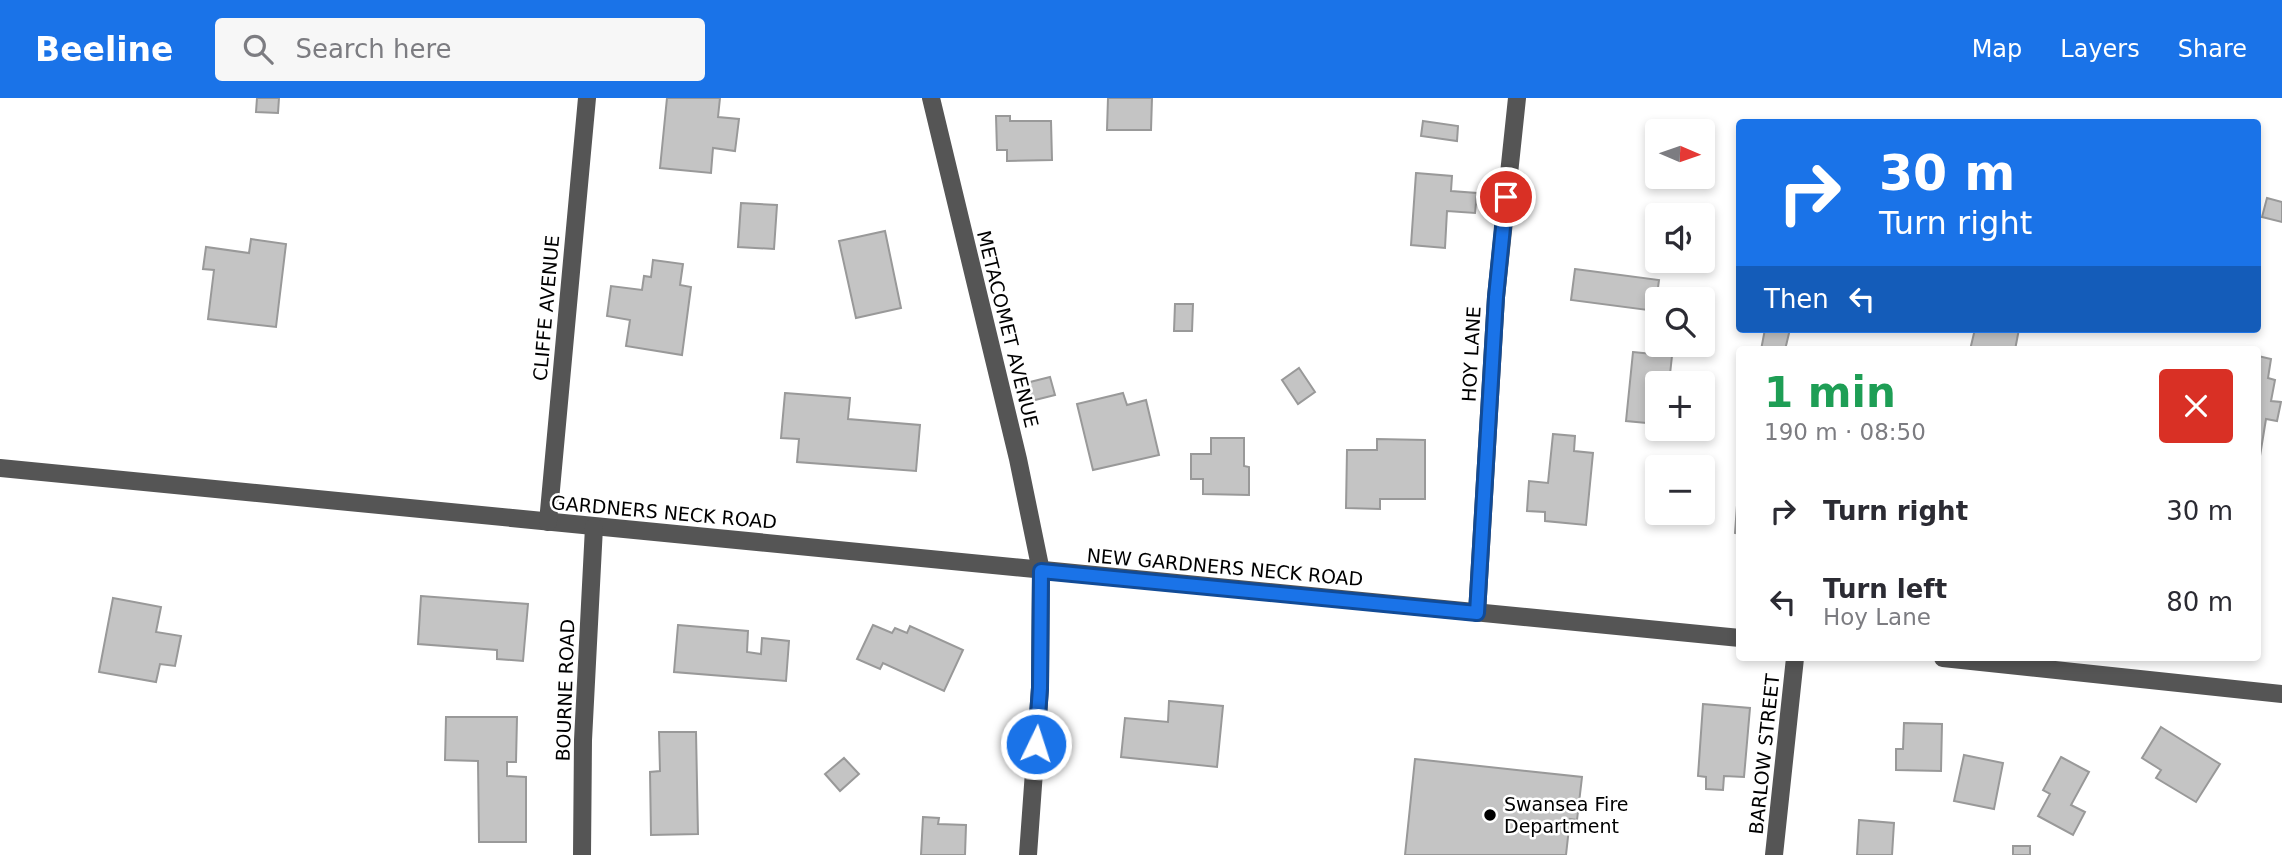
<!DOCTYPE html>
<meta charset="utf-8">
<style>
:root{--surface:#fff;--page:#f7f7f7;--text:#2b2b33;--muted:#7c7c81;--accent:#1a73e8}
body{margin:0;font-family:"DejaVu Sans",sans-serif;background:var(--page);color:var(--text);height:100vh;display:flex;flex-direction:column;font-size:26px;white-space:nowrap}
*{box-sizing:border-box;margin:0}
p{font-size:23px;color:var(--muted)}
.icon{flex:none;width:38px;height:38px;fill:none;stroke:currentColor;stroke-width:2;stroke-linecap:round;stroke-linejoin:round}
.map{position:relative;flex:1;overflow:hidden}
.sheet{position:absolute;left:1736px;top:248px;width:525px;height:315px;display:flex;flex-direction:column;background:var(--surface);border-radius:7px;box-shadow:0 4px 10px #0003}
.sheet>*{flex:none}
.banner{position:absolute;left:1736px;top:21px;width:525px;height:214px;border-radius:7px;box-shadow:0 4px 10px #0003;background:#1a73e8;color:#fff;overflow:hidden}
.needle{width:46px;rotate:92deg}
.fabs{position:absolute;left:1645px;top:21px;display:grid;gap:14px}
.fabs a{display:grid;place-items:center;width:70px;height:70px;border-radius:7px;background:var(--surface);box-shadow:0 4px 10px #0003;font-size:35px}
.pin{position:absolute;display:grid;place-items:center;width:60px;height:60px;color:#fff;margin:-30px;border:4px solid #fff;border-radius:50%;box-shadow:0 2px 7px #0007}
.me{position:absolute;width:77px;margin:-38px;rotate:4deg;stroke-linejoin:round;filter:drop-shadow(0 0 5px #0008)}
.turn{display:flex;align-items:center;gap:24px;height:147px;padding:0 28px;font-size:32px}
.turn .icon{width:91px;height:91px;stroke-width:2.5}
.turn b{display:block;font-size:49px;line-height:60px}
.then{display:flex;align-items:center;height:66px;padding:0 28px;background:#0003;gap:14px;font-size:26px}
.round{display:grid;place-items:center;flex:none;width:74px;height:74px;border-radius:7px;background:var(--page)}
.head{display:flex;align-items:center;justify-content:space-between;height:119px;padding:0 28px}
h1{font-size:42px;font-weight:700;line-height:52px;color:#1e9e55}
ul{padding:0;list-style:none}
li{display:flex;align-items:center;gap:21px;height:91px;padding:0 28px}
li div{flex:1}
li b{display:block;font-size:26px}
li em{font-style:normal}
header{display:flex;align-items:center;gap:42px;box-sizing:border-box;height:98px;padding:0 35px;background:var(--accent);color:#fff}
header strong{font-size:33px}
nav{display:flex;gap:38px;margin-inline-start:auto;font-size:24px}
.search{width:490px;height:63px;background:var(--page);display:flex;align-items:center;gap:18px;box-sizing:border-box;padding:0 24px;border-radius:7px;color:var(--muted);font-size:26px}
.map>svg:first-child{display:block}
.building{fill:#c4c4c4;stroke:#999;stroke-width:2}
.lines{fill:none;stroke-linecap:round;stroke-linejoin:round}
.minor{stroke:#555;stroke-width:18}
.route-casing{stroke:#114b97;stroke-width:18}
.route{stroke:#1a73e8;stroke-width:12}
.poi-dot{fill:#000;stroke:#fff;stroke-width:2.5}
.labels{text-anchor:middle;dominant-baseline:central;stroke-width:5;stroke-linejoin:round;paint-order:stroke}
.street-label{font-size:19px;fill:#000;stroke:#fff}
.poi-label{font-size:19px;fill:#000;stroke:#fff;text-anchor:start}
</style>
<header>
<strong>Beeline</strong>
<div class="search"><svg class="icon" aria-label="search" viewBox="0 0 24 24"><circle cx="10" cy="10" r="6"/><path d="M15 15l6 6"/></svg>Search here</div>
<nav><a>Map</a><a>Layers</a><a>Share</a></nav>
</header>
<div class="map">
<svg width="2282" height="757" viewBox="0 0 2282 757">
<rect width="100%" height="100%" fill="#fff"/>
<g class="building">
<polygon points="257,0 279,0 278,15 256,14"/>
<polygon points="667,0 720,0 718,19 739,21 735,53 713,50 711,75 660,70"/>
<polygon points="1108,0 1152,0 1151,32 1107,32"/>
<polygon points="996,18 1010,18 1010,23 1051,23 1052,62 1007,63 1007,52 997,52"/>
<polygon points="1423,23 1458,28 1457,43 1421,38"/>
<polygon points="1416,75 1452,78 1451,93 1477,95 1475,115 1447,113 1445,150 1411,147"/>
<polygon points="2267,100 2282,104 2282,124 2262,119"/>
<polygon points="741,105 777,107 774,151 738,149"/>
<polygon points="885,133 901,210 856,220 839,143"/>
<polygon points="251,141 286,146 276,229 208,221 214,172 203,171 206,149 249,155"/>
<polygon points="653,162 683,166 680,187 691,189 682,257 626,248 630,222 607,218 611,188 642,192 644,178 651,179"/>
<polygon points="1575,171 1659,182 1655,213 1571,202"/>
<polygon points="1175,206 1193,206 1192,233 1174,233"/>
<polygon points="1765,231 1790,231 1785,252 1761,252"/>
<polygon points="1975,231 2019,231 2015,252 1970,252"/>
<polygon points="1633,254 1672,258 1669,285 1657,285 1657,326 1626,323"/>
<polygon points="2258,258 2271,261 2268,280 2275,282 2271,303 2281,304 2277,323 2266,321 2259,364"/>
<polygon points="1299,270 1315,294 1298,306 1282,282"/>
<polygon points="1050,279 1055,297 1023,305 1018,287"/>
<polygon points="785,295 850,300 848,321 920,327 916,373 797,364 799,341 781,340"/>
<polygon points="1123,295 1127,307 1146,302 1159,357 1093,372 1077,306"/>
<polygon points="1553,336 1575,338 1574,353 1593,355 1586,427 1545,423 1545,414 1527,413 1529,383 1548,385"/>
<polygon points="1211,340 1244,340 1244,368 1249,369 1249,397 1203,396 1203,381 1191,381 1191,356 1211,356"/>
<polygon points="1377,341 1425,342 1425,401 1380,401 1380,411 1346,410 1347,352 1377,352"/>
<polygon points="1739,380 1740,380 1740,436 1735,435"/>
<polygon points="421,498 528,506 523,563 497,561 497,552 418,546"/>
<polygon points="113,500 161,509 156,534 181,538 175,568 160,566 156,584 99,574"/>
<polygon points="678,527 748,533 747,554 761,556 762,540 789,543 786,583 674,574"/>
<polygon points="873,527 892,535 895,530 907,535 910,528 963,552 944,593 883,565 880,571 857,561"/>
<polygon points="1169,603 1223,608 1217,669 1121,659 1125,620 1168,624"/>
<polygon points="1703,606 1750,610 1744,679 1724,678 1723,692 1706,691 1706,679 1698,678"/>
<polygon points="446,619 517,619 516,664 507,664 507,678 526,679 526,744 479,744 478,663 445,662"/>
<polygon points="1904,625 1942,626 1941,673 1896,672 1896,651 1903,651"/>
<polygon points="2161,629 2220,666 2196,704 2156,680 2161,672 2142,660"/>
<polygon points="659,634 696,634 698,736 651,737 650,674 660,673"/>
<polygon points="1964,657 2003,665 1994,711 1954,703"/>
<polygon points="2061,659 2089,674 2071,707 2085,714 2073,737 2038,718 2050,696 2043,692"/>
<polygon points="844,660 859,676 840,693 825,676"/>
<polygon points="1415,661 1582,679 1577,722 1570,721 1566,757 1405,757"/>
<polygon points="923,719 939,720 938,726 966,727 965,757 921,757"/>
<polygon points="1859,722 1894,725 1892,757 1857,757"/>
<rect x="2013" y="748" width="17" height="9"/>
</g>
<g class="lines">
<g class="minor">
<polyline points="931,0 1018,361 1041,473 1040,590 1028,757"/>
<polyline points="0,370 1740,540"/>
<polyline points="548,424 587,0"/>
<polyline points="1477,515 1496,199 1517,0"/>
<polyline points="1943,560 2282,596"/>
<polyline points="582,757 583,642 594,429"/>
<polyline points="1774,757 1795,560"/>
</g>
</g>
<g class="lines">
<defs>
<polyline id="route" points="1036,646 1040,590 1041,473 1477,515 1496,199 1506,99"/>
</defs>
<use href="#route" class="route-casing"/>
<use href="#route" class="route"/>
</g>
<circle class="poi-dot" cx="1490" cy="717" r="7"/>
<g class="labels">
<g class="street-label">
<text transform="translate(546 210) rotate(-85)">CLIFFE AVENUE</text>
<text transform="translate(1008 231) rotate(76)">METACOMET AVENUE</text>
<text transform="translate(1471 256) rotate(-87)">HOY LANE</text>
<text transform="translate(664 414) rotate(5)">GARDNERS NECK ROAD</text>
<text transform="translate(1225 469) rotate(5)">NEW GARDNERS NECK ROAD</text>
<text transform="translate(565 592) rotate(-88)">BOURNE ROAD</text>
<text transform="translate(1764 656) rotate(-84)">BARLOW STREET</text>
</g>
<g class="poi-label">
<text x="1504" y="706">Swansea Fire<tspan x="1504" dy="22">Department</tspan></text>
</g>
</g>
</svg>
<div class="fabs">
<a><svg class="needle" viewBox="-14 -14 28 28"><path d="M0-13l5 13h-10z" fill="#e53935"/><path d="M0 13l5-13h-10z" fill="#7c7c81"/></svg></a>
<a><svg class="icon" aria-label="sound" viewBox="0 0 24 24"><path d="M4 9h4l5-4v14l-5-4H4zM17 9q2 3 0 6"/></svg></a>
<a><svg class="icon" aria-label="search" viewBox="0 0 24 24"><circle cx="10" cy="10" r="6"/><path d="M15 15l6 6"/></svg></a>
<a>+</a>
<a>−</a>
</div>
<div class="pin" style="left:1506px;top:99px;background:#d93025"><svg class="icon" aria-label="arrive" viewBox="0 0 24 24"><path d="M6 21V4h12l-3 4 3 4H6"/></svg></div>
<svg class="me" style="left:1036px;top:646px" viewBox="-20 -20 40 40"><circle r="17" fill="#1a73e8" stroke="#fff" stroke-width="3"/><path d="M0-11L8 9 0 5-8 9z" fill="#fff"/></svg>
<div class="banner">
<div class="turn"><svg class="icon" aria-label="right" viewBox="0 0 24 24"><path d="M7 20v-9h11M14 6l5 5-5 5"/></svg><div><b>30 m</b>Turn right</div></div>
<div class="then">Then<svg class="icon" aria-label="left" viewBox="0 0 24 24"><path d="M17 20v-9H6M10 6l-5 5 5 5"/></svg></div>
</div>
<section class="sheet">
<div class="head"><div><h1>1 min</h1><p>190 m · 08:50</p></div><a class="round" style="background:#d93025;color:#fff"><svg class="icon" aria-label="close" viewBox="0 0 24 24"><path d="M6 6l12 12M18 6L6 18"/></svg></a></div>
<ul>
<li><svg class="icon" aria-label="right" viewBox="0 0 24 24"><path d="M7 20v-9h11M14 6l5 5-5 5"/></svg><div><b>Turn right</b></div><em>30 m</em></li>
<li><svg class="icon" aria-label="left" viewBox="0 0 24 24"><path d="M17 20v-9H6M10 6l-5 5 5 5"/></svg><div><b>Turn left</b><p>Hoy Lane</p></div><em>80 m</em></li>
</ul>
</section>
</div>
